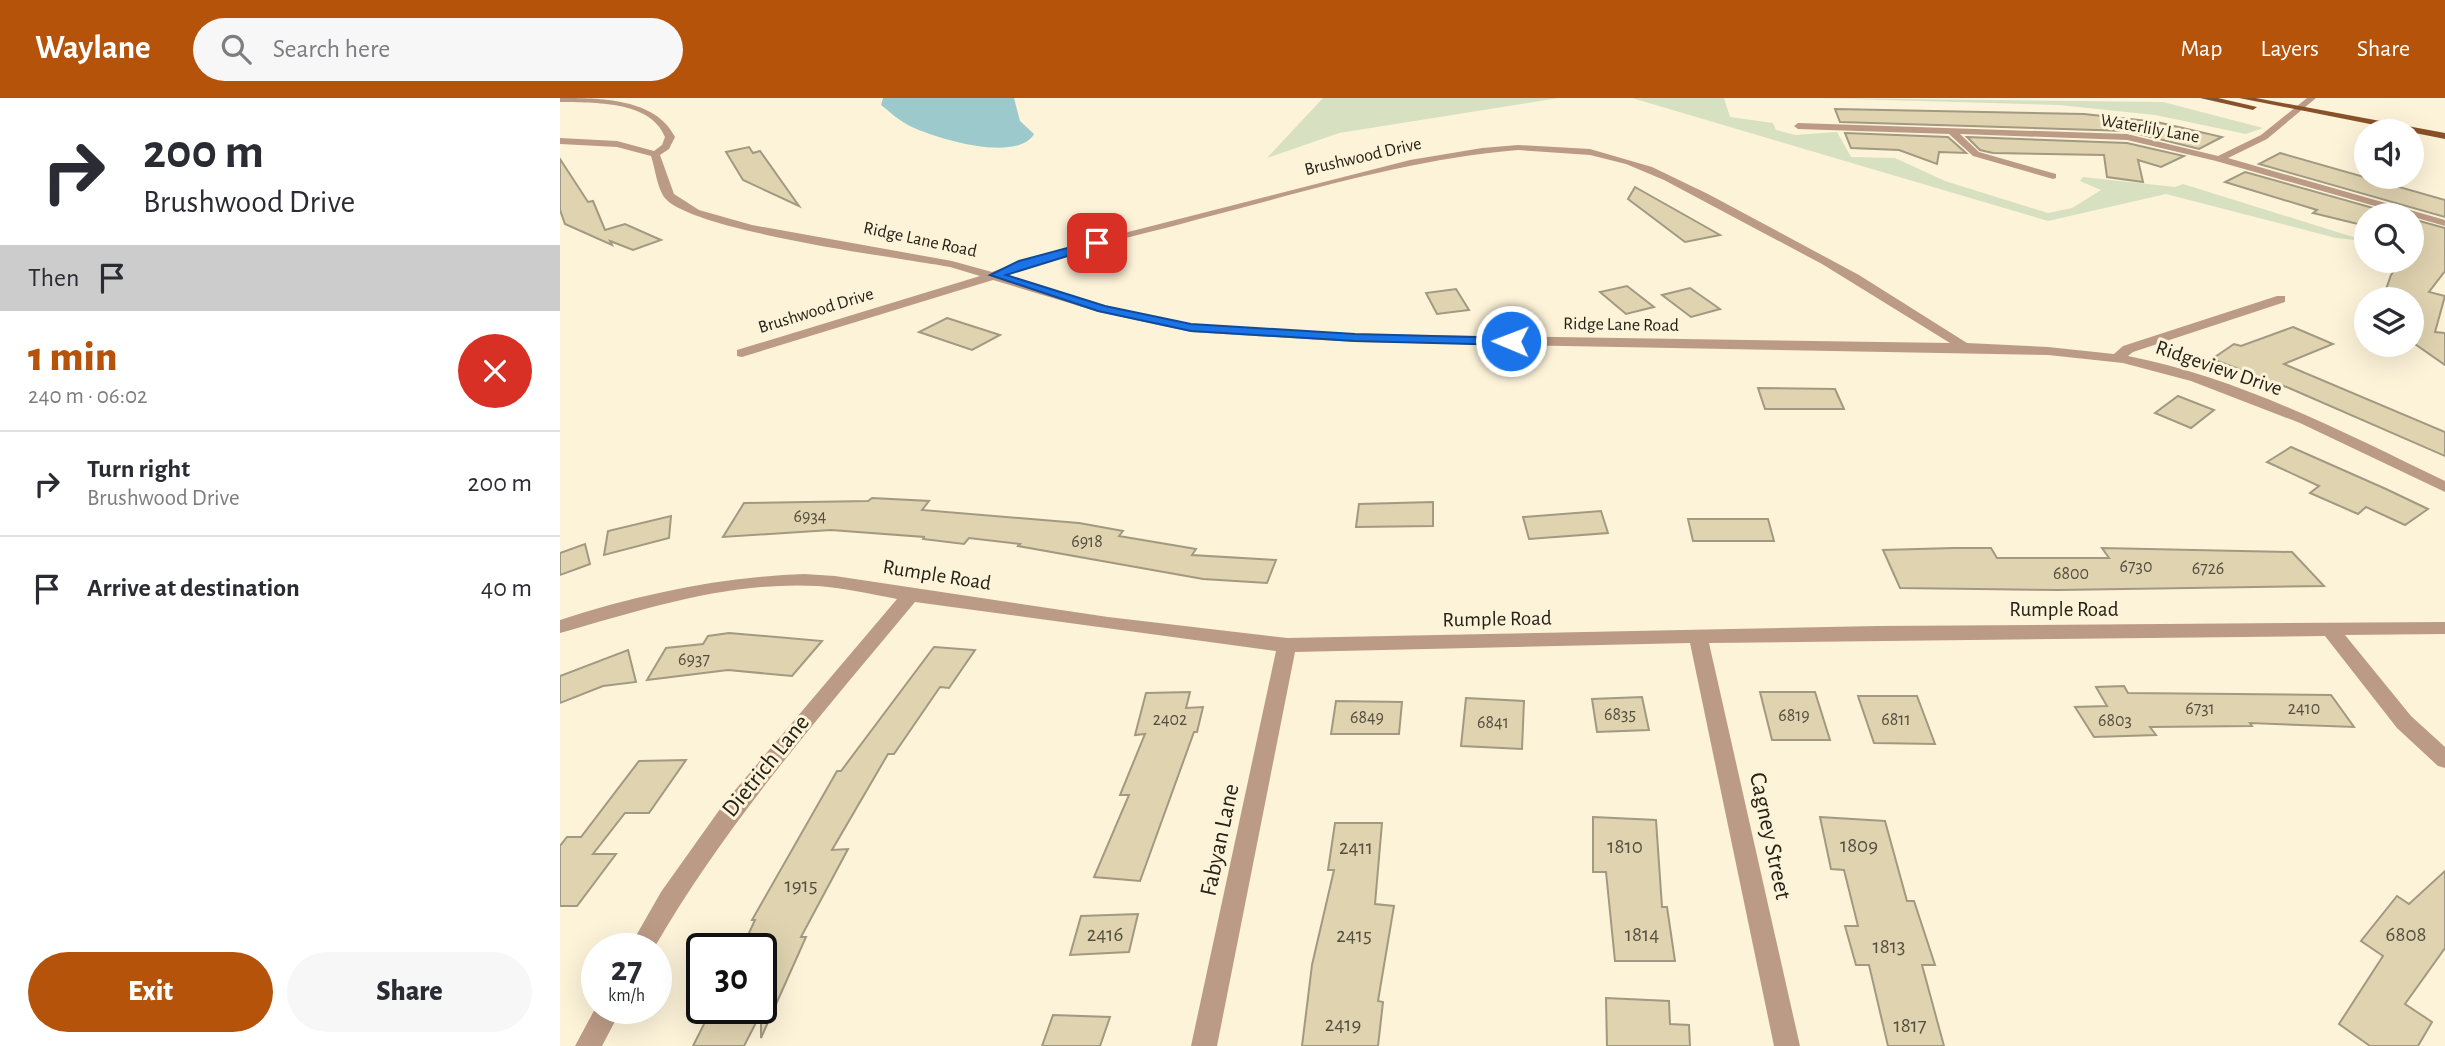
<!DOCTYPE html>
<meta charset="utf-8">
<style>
:root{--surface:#fff;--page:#f7f7f7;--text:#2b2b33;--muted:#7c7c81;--line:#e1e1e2;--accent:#b45309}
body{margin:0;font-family:"Alegreya Sans",sans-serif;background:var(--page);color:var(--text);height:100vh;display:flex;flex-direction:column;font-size:26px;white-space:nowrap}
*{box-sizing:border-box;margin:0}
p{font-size:23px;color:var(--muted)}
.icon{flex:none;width:38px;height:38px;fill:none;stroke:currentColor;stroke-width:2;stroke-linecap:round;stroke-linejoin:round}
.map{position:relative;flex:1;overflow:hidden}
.drawer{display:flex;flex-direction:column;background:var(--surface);width:560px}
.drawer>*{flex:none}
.hud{background:#fff;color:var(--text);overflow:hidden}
.controls{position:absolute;left:1794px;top:21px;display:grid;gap:14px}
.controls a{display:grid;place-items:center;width:70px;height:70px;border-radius:50%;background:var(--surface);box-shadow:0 7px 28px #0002;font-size:35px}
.speed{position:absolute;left:21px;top:835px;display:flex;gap:14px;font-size:35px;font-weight:700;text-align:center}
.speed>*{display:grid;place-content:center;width:91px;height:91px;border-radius:50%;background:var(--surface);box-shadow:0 7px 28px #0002;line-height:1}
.speed small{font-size:18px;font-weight:400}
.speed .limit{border:4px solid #111;border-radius:10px;background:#fff;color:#111}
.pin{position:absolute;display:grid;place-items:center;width:60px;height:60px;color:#fff;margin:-30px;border-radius:14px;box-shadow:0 4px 10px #0006}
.me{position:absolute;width:77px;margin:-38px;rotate:271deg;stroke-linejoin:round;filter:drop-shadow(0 0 5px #0008)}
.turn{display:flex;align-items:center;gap:24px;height:147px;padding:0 28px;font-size:32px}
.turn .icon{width:91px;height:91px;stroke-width:2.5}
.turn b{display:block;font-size:49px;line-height:60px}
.then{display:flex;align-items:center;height:66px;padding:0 28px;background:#0003;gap:14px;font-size:26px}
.round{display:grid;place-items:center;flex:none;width:74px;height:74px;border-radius:37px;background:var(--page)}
.overview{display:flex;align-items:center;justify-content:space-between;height:119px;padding:0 28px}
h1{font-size:42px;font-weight:800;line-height:52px;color:var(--accent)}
.action{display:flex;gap:14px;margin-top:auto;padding:14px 28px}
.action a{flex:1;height:80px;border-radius:42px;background:var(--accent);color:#fff;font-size:28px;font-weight:800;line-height:80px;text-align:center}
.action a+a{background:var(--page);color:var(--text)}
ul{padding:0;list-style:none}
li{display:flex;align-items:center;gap:21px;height:105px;padding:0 28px;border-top:2px solid var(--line)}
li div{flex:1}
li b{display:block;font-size:26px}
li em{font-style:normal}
header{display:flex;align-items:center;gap:42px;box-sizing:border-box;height:98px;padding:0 35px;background:var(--accent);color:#fff}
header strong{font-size:33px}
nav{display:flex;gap:38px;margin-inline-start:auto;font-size:24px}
.search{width:490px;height:63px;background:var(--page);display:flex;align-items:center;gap:18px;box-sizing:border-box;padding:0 24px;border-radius:38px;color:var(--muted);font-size:26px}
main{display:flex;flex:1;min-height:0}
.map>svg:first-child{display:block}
.green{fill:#d7e0c1}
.water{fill:#9ccacc}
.building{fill:#e0d3b0;stroke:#a19981;stroke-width:2}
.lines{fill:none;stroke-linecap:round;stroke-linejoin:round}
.minor{fill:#bc9b86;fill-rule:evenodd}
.major{fill:#895129;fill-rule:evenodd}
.route{fill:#1a73e8;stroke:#114b97;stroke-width:2}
.labels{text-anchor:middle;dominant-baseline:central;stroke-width:6;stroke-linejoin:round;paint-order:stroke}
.far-street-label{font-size:18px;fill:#262219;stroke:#fdf3d9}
.number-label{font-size:18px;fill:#544e3f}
.street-label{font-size:21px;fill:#262219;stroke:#fdf3d9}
.near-number-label{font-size:21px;fill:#544e3f}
.near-street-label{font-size:24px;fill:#262219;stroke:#fdf3d9}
</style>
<header>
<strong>Waylane</strong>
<div class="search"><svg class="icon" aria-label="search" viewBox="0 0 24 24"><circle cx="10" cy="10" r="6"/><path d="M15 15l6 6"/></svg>Search here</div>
<nav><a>Map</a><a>Layers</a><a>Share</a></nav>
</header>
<main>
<section class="drawer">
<div class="hud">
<div class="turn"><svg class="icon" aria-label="right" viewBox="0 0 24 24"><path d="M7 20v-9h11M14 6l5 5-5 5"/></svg><div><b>200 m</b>Brushwood Drive</div></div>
<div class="then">Then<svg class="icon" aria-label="arrive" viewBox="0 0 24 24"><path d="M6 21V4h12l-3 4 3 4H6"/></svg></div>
</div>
<div class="overview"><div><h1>1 min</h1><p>240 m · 06:02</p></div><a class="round" style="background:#d93025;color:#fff"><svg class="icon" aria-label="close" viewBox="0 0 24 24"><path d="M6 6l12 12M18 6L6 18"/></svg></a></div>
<ul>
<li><svg class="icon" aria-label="right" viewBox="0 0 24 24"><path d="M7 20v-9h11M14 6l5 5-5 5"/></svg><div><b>Turn right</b><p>Brushwood Drive</p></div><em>200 m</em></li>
<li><svg class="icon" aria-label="arrive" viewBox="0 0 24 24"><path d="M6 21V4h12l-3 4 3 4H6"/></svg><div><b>Arrive at destination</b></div><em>40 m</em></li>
</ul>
<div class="action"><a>Exit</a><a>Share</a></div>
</section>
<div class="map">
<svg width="1885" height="948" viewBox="0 0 1885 948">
<rect width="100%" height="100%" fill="#fdf3d9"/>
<g class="green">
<polygon points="763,0 999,0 779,35 707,60"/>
<polygon points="1072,0 1164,0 1170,19 1213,25 1216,32 1235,37 1277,34 1291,59 1335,60 1385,83 1488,115 1512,110 1541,92 1520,83 1523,79 1615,89 1623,86 1806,143 1776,140 1606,96 1488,123"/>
<polygon points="1256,0 1603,4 1703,30 1686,36 1595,17 1499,7"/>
</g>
<path class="water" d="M323,0H454L460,23L474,36C457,65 378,41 352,29C341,24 331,15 321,7Z"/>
<g class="building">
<polygon points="1275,11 1524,16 1597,24 1662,39 1639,51 1567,33 1280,24"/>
<polygon points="1285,35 1388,39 1406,55 1379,54 1377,66 1339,52 1291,50"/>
<polygon points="1407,39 1567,45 1624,58 1601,69 1578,62 1583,84 1547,79 1544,57 1433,55 1420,52"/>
<polygon points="189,49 193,55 200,53 239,108 183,82 166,54"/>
<polygon points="1720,55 1885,102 1885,119 1699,66"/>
<polygon points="0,61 28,104 33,103 45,132 65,126 101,142 73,152 50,143 52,147 5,126 0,112"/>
<polygon points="1685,74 1838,117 1806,117 1806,128 1753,115 1757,112 1665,84"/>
<polygon points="1075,89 1160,137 1125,144 1068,101"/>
<polygon points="1852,121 1885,130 1885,173 1869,194 1885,198 1875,234 1885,235 1885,267 1852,244 1852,201 1824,197 1831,177 1842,163 1852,163"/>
<polygon points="1067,188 1094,209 1066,216 1040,194"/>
<polygon points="1130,190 1160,211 1131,219 1102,197"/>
<polygon points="896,191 909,212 877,216 866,195"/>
<polygon points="387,220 440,237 412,252 359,234"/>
<polygon points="1733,229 1773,246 1724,266 1885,334 1885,358 1729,290 1652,261 1674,246 1681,248"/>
<polygon points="1198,290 1275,291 1284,311 1205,311"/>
<polygon points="1618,298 1654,312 1631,330 1595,315"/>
<polygon points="1731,349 1826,391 1868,411 1845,427 1806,409 1798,416 1750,395 1759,388 1707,364"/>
<polygon points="312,400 369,403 362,412 519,425 563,433 559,438 636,451 632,457 716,462 707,485 643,481 458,448 460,446 409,440 404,446 363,441 364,439 271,432 163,439 184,405 308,403"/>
<polygon points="873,404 873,428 796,429 799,406"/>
<polygon points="1041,413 1048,435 969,441 963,419"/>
<polygon points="111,418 109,440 44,457 48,433"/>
<polygon points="1128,421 1208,421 1214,443 1133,443"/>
<polygon points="25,446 30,466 0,477 0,455"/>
<polygon points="1394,450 1431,450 1437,460 1549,460 1542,450 1732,454 1764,488 1498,492 1340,490 1323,452"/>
<polygon points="169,535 262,543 232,578 168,572 87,582 106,550 143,546 148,538"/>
<polygon points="374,549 415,552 389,590 380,589 334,656 328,656 272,752 288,751 241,839 246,839 201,940 201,915 184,948 133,948 152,910 201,910 201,850 182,850 195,822 192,822 277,673 281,673"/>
<polygon points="68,552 76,584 43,588 0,605 0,578"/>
<polygon points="1564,588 1568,595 1771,597 1794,629 1690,625 1692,628 1590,629 1596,637 1534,639 1515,609 1547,608 1536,589"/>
<polygon points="630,594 626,610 643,609 637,634 634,634 580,783 534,779 569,697 560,697 585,636 575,637 586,595"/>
<polygon points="1200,594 1255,594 1270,642 1212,642"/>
<polygon points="1298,598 1357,598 1375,646 1314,645"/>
<polygon points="1082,599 1089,632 1037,634 1032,601"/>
<polygon points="906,600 964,603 962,651 901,648"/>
<polygon points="776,603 842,604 839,636 771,636"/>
<polygon points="126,662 89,715 65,715 33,756 56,756 17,808 0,808 0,748 7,739 21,739 79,663"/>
<polygon points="1033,719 1096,722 1102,809 1107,809 1115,863 1055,863 1046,774 1033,774"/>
<polygon points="1260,719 1325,723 1347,803 1354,803 1375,867 1362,867 1384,948 1328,948 1309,867 1296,867 1285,828 1298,828 1284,772 1271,771"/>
<polygon points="775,725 822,725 815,806 834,808 818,903 823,904 818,948 742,948 752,867 774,772 768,772"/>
<polygon points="1885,773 1885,850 1845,906 1872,924 1858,948 1810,948 1779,926 1823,858 1801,843 1837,798 1849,806"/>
<polygon points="578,816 569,854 510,857 521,818"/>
<polygon points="1046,900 1109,903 1110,926 1129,927 1130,948 1047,948"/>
<polygon points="493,917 550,919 540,948 482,948"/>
</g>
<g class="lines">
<g class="minor">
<path d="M0,0C39,0 96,0 115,39L109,51L100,57L114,96L139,112L192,127L392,163L432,174L458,164L529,144L850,62L922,50L958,47L1030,51L1092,69L1148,96L1299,177L1407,245L1488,249L1554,256L1563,248L1717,198H1725V204L1573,254L1568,258C1680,280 1783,334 1885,383V394L1740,325L1631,283L1563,265L1488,257L795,244L631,234L539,214L433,182L182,259L177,258V252L420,178L390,169C341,160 129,133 104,99C97,89 95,70 91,58L57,49L0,46V40L57,43L94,53L102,47L105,39C90,2 34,5 0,4ZM958,52L1030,57L1066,66L1104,82L1262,166L1390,245L795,236L631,226L546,208L444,178C506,152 575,139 639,121C744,94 849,61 958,52Z"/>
<polygon points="1747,0 1756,0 1707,41 1668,60 1885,122 1885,128 1656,63 1567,42 1400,36 1419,54 1496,76 1496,80 1493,81 1413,58 1389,36 1238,31 1234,28 1238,25 1567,36 1658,58 1701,37"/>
<path d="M244,476L275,478L548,519L727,540L1317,528L1885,524V536L1785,537L1851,618L1885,649V670L1878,668L1837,630L1765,538L1149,545L1240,948H1214L1130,545L735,554L657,948H631L716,553L355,504C262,616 167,724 94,850H69L101,794L165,704L337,501C311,496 285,490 258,488C168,483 85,511 0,535V522C80,496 160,479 244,476Z"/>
<polygon points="37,907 37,910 62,910 42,948 15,948"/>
</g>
<g class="major">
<polygon points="1640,0 1658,0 1697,9 1693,12"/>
<polygon points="1679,0 1696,0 1885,35 1885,41"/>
</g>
</g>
<polygon class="route" points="537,142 540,143 540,148 446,177 545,208 631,226 795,236 951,240 957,243 951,247 795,243 631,233 538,213 430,177 459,163"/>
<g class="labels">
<g class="far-street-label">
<text transform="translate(1590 31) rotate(10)">Waterlily Lane</text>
<text transform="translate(803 59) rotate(-13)">Brushwood Drive</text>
<text transform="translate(360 142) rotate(12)">Ridge Lane Road</text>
<text transform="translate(256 213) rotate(-17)">Brushwood Drive</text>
<text transform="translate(1061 227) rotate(1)">Ridge Lane Road</text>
</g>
<g class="number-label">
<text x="250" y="419">6934</text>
<text x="527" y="444">6918</text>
<text x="1576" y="469">6730</text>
<text x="1648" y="471">6726</text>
<text x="1511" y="476">6800</text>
<text x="134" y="562">6937</text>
<text x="1640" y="611">6731</text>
<text x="1744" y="611">2410</text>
<text x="1060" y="617">6835</text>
<text x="1234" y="618">6819</text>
<text x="807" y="620">6849</text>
<text x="610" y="622">2402</text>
<text x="1336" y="622">6811</text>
<text x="1555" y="623">6803</text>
<text x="933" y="625">6841</text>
</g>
<g class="street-label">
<text transform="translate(1659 270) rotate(19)">Ridgeview Drive</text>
<text transform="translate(377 477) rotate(9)">Rumple Road</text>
<text x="1504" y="511">Rumple Road</text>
<text transform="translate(937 521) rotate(-1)">Rumple Road</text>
</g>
<g class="near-number-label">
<text x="1299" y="747">1809</text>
<text x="1065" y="748">1810</text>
<text x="796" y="749">2411</text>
<text x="241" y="787">1915</text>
<text x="545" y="836">2416</text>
<text x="1082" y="836">1814</text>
<text x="1846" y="836">6808</text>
<text x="794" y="837">2415</text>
<text x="1329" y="848">1813</text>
<text x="783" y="926">2419</text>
<text x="1350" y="927">1817</text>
</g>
<g class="near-street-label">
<text transform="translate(206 668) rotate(-51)">Dietrich Lane</text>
<text transform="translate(1210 738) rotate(78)">Cagney Street</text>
<text transform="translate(660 742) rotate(-78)">Fabyan Lane</text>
</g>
</g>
</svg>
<div class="controls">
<a><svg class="icon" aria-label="sound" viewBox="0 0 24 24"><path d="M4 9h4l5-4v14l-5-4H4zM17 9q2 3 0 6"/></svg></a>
<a><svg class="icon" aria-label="search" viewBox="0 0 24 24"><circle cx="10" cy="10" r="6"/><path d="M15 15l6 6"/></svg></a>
<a><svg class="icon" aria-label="layers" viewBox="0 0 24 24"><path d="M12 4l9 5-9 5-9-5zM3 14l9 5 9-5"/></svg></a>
</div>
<div class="speed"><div>27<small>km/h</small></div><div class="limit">30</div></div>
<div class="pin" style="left:537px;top:145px;background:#d93025"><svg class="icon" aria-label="arrive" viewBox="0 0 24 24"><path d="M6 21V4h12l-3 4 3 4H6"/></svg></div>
<svg class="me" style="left:951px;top:243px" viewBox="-20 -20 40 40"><circle r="17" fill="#1a73e8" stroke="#fff" stroke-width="3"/><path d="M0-11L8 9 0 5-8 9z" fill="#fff"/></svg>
</div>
</main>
